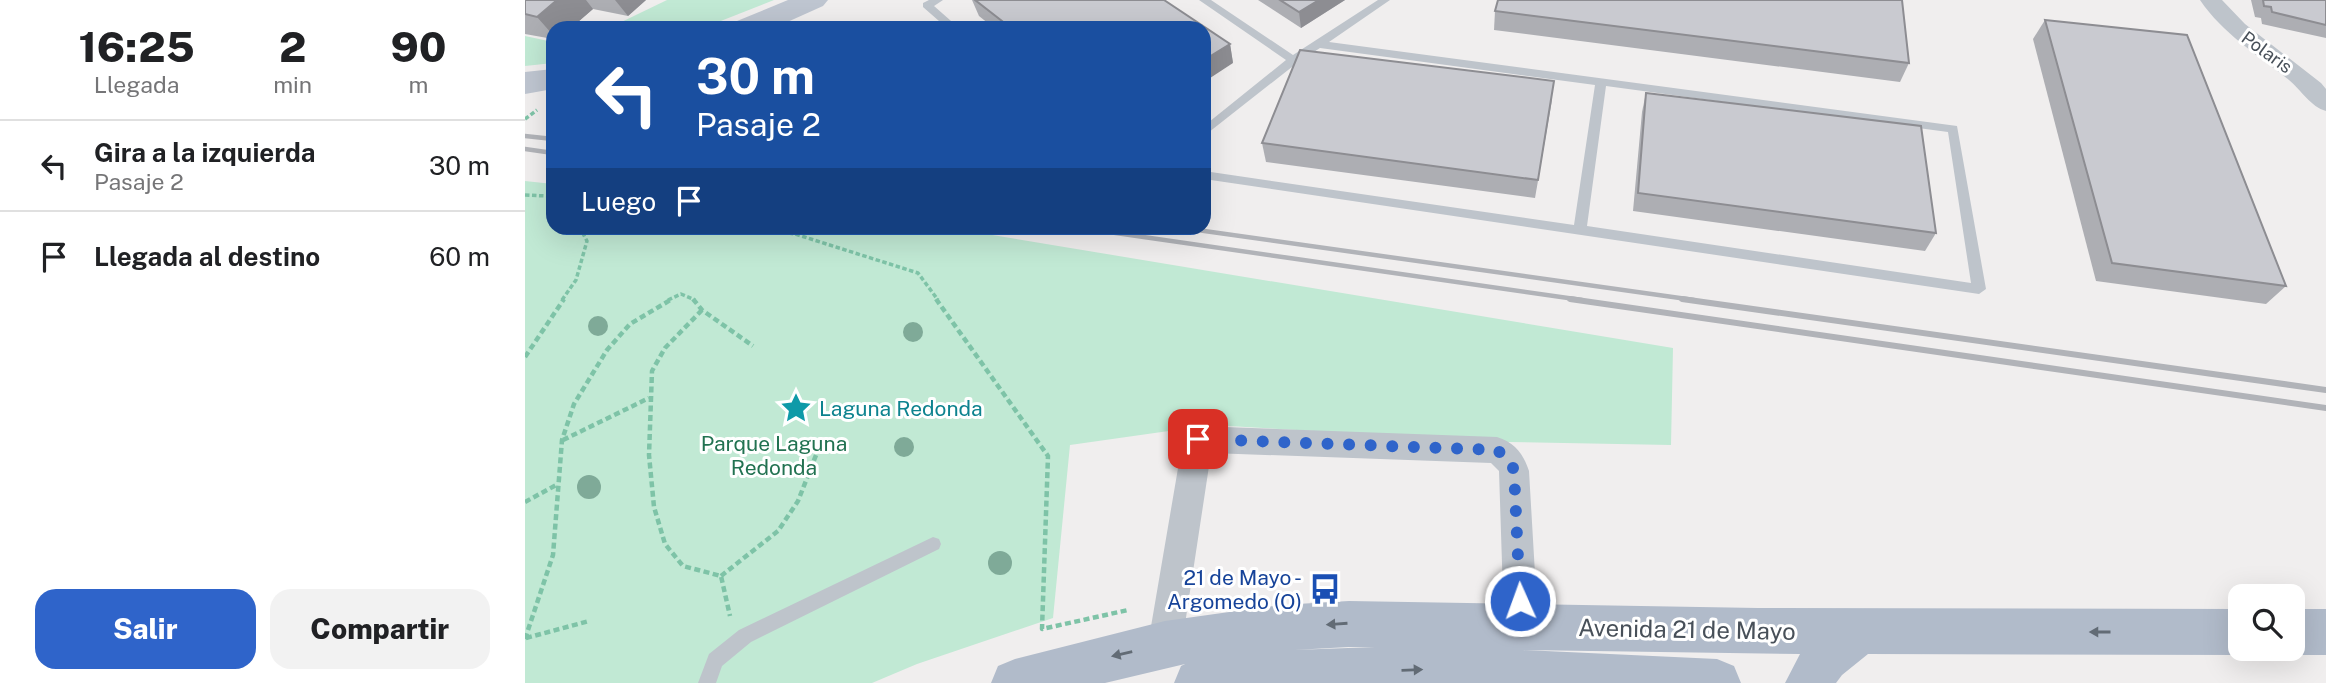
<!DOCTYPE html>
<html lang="es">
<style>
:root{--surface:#fff;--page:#f2f2f2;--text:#202124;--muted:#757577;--line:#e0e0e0;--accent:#2f64ca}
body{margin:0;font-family:"Public Sans",sans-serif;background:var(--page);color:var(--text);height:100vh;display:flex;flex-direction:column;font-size:26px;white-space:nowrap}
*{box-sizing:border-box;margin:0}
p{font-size:23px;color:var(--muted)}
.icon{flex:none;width:38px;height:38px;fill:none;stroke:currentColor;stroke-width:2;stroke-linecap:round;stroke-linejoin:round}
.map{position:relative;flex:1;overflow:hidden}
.drawer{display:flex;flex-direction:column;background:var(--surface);width:525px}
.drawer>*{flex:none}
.guide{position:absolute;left:21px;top:21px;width:665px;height:214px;border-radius:21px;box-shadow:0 7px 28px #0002;background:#1a4fa0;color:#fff;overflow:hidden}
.fabs{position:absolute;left:1703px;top:584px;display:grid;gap:14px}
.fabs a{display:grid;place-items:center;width:77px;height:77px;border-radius:14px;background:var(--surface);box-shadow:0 7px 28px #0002;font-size:35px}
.pin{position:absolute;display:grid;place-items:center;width:60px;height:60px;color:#fff;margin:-30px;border-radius:14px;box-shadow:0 4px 10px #0006}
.me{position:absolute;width:77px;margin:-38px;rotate:358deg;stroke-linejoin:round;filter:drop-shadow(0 0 5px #0008)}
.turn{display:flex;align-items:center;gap:24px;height:147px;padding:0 35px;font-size:32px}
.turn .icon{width:91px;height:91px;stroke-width:2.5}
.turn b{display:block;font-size:49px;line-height:60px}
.then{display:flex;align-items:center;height:66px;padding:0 35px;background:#0003;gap:14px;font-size:26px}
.eta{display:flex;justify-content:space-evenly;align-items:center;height:119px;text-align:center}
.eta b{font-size:42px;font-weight:800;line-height:49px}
.primary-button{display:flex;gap:14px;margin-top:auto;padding:14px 35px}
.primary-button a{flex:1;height:80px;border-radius:21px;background:var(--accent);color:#fff;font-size:28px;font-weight:800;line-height:80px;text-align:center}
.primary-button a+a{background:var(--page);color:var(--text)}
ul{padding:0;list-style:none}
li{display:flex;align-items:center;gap:21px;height:91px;padding:0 35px;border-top:2px solid var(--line)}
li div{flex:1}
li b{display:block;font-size:26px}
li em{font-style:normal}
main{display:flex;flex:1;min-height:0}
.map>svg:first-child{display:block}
.green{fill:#c1e9d4}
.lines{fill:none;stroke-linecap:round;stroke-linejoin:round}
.path-far1{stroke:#7ec3a7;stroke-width:3.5;stroke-dasharray:4.5 2.5;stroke-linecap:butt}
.path{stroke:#7ec3a7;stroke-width:4.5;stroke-dasharray:6 3.5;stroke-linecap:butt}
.lane{fill:#bec4cb;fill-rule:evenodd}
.street{fill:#bec4cb;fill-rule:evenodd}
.secondary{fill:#bec5d0;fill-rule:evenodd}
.primary{fill:#b1bbca;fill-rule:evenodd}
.rail-far1{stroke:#b1b3b8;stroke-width:4.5}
.rail{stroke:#b1b3b8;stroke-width:6}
.tree{fill:#7faa98}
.wall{fill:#adaeb3}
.shaded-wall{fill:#8d8d92}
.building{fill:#c9cad0;stroke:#8d8d92;stroke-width:2}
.oneway{fill:#626b75}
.route{stroke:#2f64ca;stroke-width:12;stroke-dasharray:0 21.6}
.labels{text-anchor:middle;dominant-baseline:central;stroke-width:6;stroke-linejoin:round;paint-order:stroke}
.far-street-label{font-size:18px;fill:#485059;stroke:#fff}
.culture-label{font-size:21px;fill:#0d838f;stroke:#fff;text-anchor:start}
.park-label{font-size:21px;fill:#227251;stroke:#fff}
.transit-label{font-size:21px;fill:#164399;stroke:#fff;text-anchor:end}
.near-street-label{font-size:24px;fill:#485059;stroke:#fff}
</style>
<main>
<section class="drawer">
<div class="eta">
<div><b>16:25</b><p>Llegada</p></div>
<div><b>2</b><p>min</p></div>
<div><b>90</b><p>m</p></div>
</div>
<ul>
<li><svg class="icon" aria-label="left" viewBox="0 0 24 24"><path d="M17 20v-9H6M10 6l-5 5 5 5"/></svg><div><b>Gira a la izquierda</b><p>Pasaje 2</p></div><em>30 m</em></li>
<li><svg class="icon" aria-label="arrive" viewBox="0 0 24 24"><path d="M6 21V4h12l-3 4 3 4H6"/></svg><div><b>Llegada al destino</b></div><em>60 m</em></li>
</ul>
<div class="primary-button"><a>Salir</a><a>Compartir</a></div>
</section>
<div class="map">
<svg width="1801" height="683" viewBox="0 0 1801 683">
<rect width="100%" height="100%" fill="#f0eeee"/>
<g class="green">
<polygon points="142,0 249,0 178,28 84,28"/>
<polygon points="0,36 28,42 28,63 0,66"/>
<polygon points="0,181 28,184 28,228 425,228 1148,348 1146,445 983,442 686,425 545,445 528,618 392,664 347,683 0,683"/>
</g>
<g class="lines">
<g class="path-far1">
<polyline points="0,119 12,110"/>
<polyline points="0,195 22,196 28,200"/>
<polyline points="229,228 270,234 393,273 413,300"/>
<polyline points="37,300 51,280 62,241 55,228"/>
<polyline points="143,300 156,294 170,300"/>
</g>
<g class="path">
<polyline points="168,299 177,310 228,346"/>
<polyline points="411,299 523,456 517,629 603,610"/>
<polyline points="177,310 140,348 127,371 124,455 129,507 140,544 158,566 196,576 205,616"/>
<polyline points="0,357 39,299"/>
<polyline points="38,440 124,398"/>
<polyline points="0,502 33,484"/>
<polyline points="196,576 253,531 273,501 295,445"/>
<polyline points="1,638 64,621"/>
<polyline points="0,639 28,555 37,440 49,404 82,350 105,324 147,299"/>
</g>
<g class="lane">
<polygon points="404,0 418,0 409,6 434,28 422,28 398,7 398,3"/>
<path d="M674,0H686L768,55L853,0H865L804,42L1432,126L1461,289L1454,294L679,179V171L1049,225L1070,85L795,48L772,63L679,136V126L761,60ZM1081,86L1423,132L1446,283L1062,226Z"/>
<polygon points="408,537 414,539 416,544 414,549 226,642 197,666 191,683 173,683 184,654 214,630"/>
</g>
<g class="street">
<path d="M1675,0H1697L1720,24L1796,83L1801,89V111C1786,107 1776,90 1764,80C1733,55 1698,34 1675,0Z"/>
<path d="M673,426L972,437C990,443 998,453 1004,471L1013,625L1008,637L996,642L984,637L979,625L974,471L966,463L686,453L657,644L652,656L640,661L628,656L623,644L658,439L662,430Z"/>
</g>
<g class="secondary">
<polygon points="263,0 303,0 298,6 249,28 208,28 212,21"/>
<polygon points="28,69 28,89 0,94 0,72"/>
</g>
<g class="primary">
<path d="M824,601L1233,608L1715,609V649H1729L1715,655L1343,654L1317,675L1311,683H1260L1275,654L998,650L1192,659L1209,666L1216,683H649L656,666L660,664L580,683H466L473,666L490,659L640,621L755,605ZM824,647H850L769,650Z"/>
<polygon points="1768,609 1801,609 1801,655 1768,655 1754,649 1768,649"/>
</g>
<g class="rail-far1">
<polyline points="0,136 28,139"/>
<polyline points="0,149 28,153"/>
<polyline points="556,228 1057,300"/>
<polyline points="658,228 1169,300"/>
</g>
<g class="rail">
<polyline points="1045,299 1801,408"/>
<polyline points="1157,299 1801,390"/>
</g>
</g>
<g class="tree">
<circle cx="73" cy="326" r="10"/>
<circle cx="388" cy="332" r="10"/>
<circle cx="379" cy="447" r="10"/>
<circle cx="64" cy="487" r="12"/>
<circle cx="475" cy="563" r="12"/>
</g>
<g class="wall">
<polygon points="0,0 121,0 103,16 68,9 46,28 28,28 28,39 0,34"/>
<polygon points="447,0 639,0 705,44 708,63 679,28 469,28 454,16"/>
<polygon points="733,0 820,0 776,28"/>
<polygon points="1726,0 1801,0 1801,38 1737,24 1736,18 1730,17"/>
<polygon points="970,11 1384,63 1375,82 969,30"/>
<polygon points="1520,20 1761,286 1741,304 1571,281 1508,39"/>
<polygon points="1121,93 1411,233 1400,251 1108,211 1117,112"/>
<polygon points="1027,100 1010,198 741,162 737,143"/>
</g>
<g class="shaded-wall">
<polygon points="32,0 61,0 68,9 46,28 28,28 28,35 12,17"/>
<polygon points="90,0 121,0 103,16"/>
<polygon points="794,0 820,0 776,28 774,12"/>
<polygon points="705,44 708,63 679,82 679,60"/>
</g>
<g class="building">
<polygon points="0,0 32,0 12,17 0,14"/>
<polygon points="450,0 639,0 705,44 679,60 679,28 486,28"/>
<polygon points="755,0 794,0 774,12"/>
<polygon points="973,0 1377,0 1384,63 970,11"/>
<polygon points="1738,0 1801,0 1801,25 1747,12 1746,7 1739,6"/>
<polygon points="1520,20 1662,35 1761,286 1587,263"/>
<polygon points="775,50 1029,81 1013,180 737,143"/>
<polygon points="1121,93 1396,126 1411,233 1113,193"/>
</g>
<defs><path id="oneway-solid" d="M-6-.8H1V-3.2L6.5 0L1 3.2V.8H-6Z" transform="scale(1.75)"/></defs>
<g class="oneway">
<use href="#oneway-solid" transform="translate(812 624) rotate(176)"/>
<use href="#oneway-solid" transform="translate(1575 632) rotate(-180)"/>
<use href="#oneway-solid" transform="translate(597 654) rotate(167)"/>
<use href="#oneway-solid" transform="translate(887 670) rotate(-2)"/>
</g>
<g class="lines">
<polyline class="route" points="673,439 972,450 986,462 989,471 995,601"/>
</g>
<defs>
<symbol id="sight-bare" viewBox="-9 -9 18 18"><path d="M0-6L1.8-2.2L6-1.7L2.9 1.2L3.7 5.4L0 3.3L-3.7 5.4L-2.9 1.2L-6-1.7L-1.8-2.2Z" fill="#0f9aa8" stroke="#fff" stroke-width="2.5" paint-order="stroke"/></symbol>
<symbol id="bus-bare" viewBox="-9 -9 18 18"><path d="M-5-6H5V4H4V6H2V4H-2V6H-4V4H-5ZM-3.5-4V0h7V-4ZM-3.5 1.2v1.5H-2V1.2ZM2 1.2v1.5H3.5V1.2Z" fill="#1a4fb4" stroke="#fff" stroke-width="2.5" paint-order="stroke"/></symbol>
</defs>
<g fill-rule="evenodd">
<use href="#sight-bare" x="249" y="386" width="44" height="44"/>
<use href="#bus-bare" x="778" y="567" width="44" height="44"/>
</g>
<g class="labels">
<g class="far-street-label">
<text transform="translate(1742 52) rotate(36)">Polaris</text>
</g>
<g class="culture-label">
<text x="294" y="408">Laguna Redonda</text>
</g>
<g class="park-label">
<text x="249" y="443">Parque Laguna<tspan x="249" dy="24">Redonda</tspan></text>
</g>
<g class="transit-label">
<text x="777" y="577">21 de Mayo -<tspan x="777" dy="24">Argomedo (O)</tspan></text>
</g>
<g class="near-street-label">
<text transform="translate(1162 629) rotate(1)">Avenida 21 de Mayo</text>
</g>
</g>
</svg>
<div class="fabs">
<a><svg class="icon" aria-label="search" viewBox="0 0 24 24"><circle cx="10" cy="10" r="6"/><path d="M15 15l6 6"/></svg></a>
</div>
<div class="pin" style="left:673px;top:439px;background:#d93025"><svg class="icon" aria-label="arrive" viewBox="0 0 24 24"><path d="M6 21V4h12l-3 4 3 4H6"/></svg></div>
<svg class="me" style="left:995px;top:601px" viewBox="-20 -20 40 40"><circle r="17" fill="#2f64ca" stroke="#fff" stroke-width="3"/><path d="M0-11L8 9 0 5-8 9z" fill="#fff"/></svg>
<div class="guide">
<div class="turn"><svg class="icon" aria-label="left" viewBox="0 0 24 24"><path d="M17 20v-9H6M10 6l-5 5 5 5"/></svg><div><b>30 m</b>Pasaje 2</div></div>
<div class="then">Luego<svg class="icon" aria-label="arrive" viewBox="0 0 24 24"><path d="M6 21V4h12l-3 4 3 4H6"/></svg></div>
</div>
</div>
</main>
